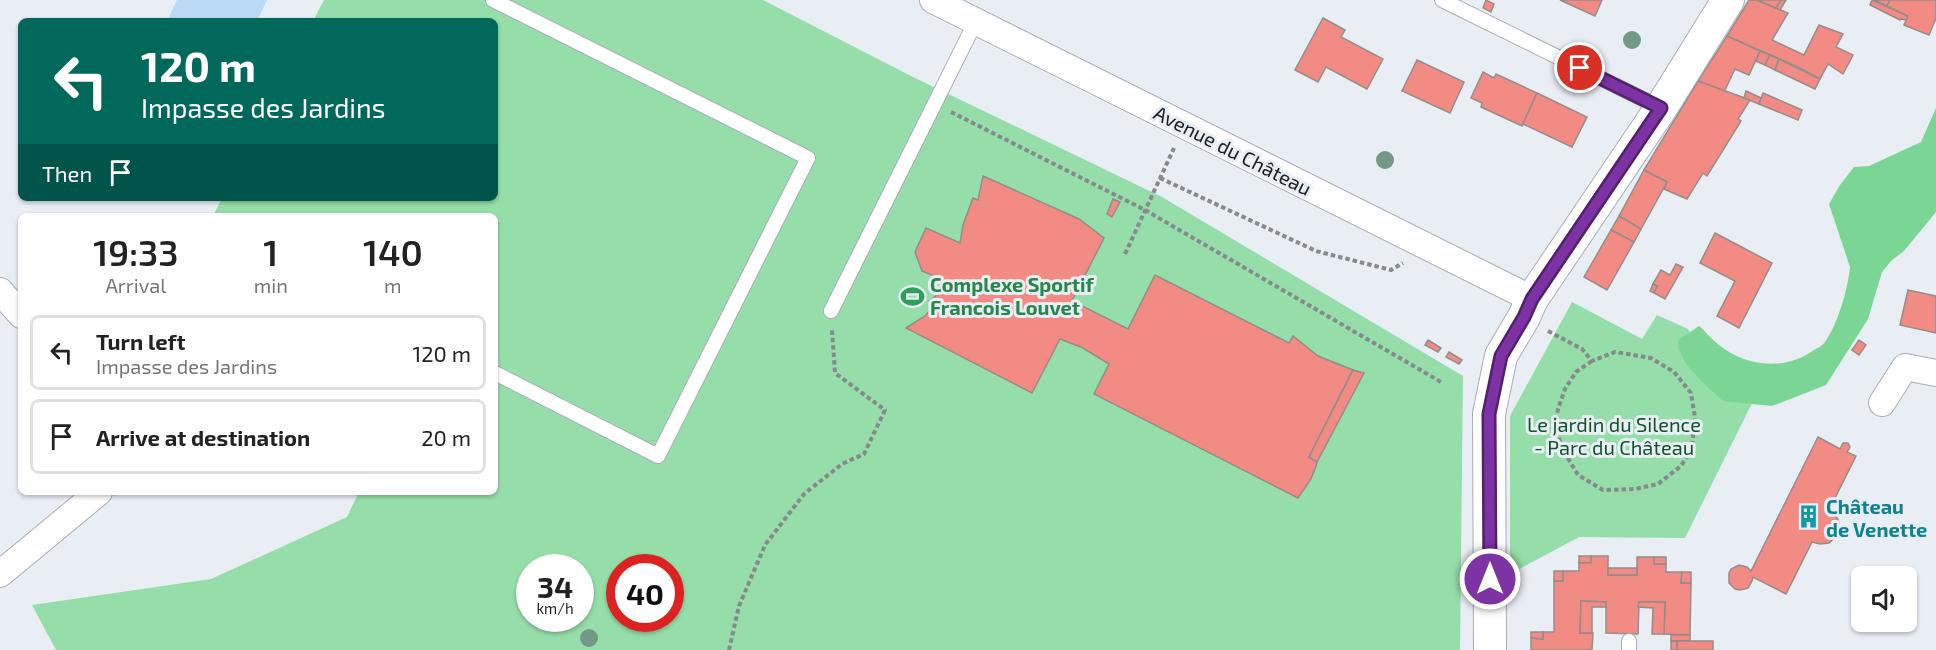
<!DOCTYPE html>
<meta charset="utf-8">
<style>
:root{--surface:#fff;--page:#f6f6f6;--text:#222;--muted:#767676;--line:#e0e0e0}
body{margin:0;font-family:"Exo 2",sans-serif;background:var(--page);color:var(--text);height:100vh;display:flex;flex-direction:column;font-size:22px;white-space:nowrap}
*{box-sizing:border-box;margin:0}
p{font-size:20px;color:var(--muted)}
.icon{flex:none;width:33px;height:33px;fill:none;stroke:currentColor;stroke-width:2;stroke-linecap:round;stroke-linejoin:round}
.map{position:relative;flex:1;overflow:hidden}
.sheet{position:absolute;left:18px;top:213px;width:480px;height:282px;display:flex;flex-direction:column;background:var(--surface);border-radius:9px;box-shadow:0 2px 4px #0004}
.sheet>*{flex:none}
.hud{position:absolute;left:18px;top:18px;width:480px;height:183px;border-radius:9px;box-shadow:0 2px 4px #0004;background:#00695c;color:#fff;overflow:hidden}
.controls{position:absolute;left:1851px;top:566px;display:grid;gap:12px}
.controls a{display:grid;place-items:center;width:66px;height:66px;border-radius:9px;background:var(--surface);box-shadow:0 2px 4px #0004;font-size:30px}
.speed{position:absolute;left:516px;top:554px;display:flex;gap:12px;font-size:30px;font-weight:700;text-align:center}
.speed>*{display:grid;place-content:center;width:78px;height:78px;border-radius:50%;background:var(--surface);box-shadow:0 2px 4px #0004;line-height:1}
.speed small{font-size:15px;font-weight:400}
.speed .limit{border:9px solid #d22;background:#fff;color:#111}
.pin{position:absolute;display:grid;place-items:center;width:51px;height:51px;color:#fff;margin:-26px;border:3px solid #fff;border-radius:50%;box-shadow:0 2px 6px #0007}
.me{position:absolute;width:66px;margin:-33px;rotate:0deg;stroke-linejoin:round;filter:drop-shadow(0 0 4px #0008)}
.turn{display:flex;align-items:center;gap:21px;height:126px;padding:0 24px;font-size:27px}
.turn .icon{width:78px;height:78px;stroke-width:2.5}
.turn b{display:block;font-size:42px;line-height:51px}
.then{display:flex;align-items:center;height:57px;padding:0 24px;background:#0003;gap:12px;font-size:22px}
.eta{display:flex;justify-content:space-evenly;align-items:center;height:102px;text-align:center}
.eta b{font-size:36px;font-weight:600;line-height:42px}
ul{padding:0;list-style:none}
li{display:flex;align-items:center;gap:18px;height:75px;margin:0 12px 9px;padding:0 12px;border:3px solid var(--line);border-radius:9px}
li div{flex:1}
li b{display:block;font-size:22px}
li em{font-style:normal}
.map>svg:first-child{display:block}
.green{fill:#96dea9;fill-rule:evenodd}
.forest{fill:#7bd695}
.water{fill:#badaf5}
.building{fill:#f28b84;stroke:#958c8b;stroke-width:1.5}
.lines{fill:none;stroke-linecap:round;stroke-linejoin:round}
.service-casing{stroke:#a9adb4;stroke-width:16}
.minor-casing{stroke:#a9adb4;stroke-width:28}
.tertiary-casing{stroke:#a9adb4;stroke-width:34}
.path{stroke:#86898e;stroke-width:4;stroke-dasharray:4.5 3;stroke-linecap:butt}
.service{stroke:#fff;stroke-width:14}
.minor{stroke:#fff;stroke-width:26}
.tertiary{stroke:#fff;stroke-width:32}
.tree{fill:#729985}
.route-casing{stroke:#52216b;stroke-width:15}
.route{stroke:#7e33a5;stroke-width:10}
.labels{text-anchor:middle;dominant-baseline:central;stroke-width:6;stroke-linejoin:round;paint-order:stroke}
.street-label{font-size:20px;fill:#1b1d1f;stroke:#e9edf4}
.leisure-label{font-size:20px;font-weight:bold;fill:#27864d;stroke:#e9edf4;text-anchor:start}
.park-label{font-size:20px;fill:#10542b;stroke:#e9edf4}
.culture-label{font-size:20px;font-weight:bold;fill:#0d838f;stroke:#e9edf4;text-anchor:start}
</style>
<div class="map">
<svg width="1936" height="650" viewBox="0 0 1936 650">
<rect width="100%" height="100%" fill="#e9edf4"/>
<g class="green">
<path d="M324,0H763L911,76L1162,197L1463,376L1460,650H56L32,605L211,579L347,517L359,492H495V216H213L222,198H495V21H313ZM530,567H580V618H530ZM620,567H670V618H620Z"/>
<polygon points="1572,302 1642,339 1657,315 1688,329 1695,342 1764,379 1685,538 1579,537 1510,574 1510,416"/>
</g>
<path class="forest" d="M1936,108V212L1904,251L1892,260L1882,272L1868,319L1826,385L1772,406L1723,401L1702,382L1686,364L1678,347V340L1699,326C1706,332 1712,340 1719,345C1746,367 1786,371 1814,350C1818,348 1823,345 1825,342C1838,324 1848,288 1850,267L1829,204L1840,185L1854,167L1869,166L1921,142Z"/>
<polygon class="water" points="177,0 267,0 257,21 167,21"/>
<g class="building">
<polygon points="1486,0 1494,4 1491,12 1483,8"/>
<polygon points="1560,0 1602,0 1595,16"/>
<polygon points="1749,0 1757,0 1788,13 1772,40 1804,55 1819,25 1843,34 1836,47 1853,55 1843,74 1828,64 1820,79 1798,67 1727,36"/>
<polygon points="1757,0 1781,0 1776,8"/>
<polygon points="1781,0 1786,0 1780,10 1776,8"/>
<polygon points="1872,0 1908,16 1906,20 1901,19 1900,20 1870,5"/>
<polygon points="1874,0 1890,0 1887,6"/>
<polygon points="1890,0 1936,0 1936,18 1929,35 1904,25 1908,16 1887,6"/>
<polygon points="1323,18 1345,30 1341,37 1383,59 1367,89 1326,67 1318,82 1295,70"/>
<polygon points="1727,36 1760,51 1749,75 1735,69 1724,92 1698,81"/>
<polygon points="1760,51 1770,55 1765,65 1756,61"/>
<polygon points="1770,55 1779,59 1775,70 1765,65"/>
<polygon points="1779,59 1820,79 1815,89 1775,70"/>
<polygon points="1417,60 1464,82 1450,113 1402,91"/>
<polygon points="1483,72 1494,78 1496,74 1537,93 1522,126 1481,107 1482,103 1471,98"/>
<polygon points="1698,81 1750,100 1738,119 1741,121 1707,176 1703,173 1687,199 1664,189 1667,182 1644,170"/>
<polygon points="1746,91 1761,98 1759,104 1744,98"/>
<polygon points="1537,93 1587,117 1572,147 1523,124"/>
<polygon points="1763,93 1802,110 1798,120 1759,104"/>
<polygon points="1644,170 1667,182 1641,229 1619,216"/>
<polygon points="983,176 1079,219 1104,238 1072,301 1128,329 1155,275 1289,343 1293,336 1318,356 1353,370 1309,457 1317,462 1316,466 1311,479 1298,498 1094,394 1109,364 1083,348 1060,339 1032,393 906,328 925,316 930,310 936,304 929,301 938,294 946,281 922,271 915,252 926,228 960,243 963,225 973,198 978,200"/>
<polygon points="1113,199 1120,202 1112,217 1107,214"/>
<polygon points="1619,216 1641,229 1634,242 1611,230"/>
<polygon points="1611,230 1634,242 1607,290 1584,277"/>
<polygon points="1715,233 1772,263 1739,328 1717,316 1735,281 1700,263"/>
<polygon points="1676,264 1683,267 1665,299 1654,293 1657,286 1653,284 1661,270 1670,275"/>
<polygon points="1653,284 1657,286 1654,293 1650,291"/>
<polygon points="1908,290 1936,296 1936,333 1900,325"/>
<polygon points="1428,340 1441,348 1438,352 1425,345"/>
<polygon points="1859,340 1866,345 1859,355 1852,350"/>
<polygon points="1449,352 1462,360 1459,364 1446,357"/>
<polygon points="1353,370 1364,373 1317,462 1309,457"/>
<polygon points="1818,437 1840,449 1843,443 1848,443 1850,447 1847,452 1856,456 1829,510 1833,513 1838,519 1840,527 1838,534 1829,543 1820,544 1812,542 1786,594 1753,577 1752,581 1748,588 1740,590 1735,589 1729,583 1729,573 1731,569 1739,565 1747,567 1751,571"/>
<rect x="1579" y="556" width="12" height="7"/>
<polygon points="1591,556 1608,556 1608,575 1637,575 1637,557 1654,557 1654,564 1666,564 1666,572 1682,572 1681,583 1691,583 1690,635 1664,634 1665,602 1639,602 1638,634 1606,633 1606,602 1581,601 1580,633 1593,633 1592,650 1531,650 1531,638 1543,639 1543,632 1554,632 1554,581 1563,581 1563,571 1579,571 1579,563 1591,563"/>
<rect x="1654" y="557" width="12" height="7"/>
<rect x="1608" y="568" width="29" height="7"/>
<rect x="1554" y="571" width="9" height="10"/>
<polygon points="1682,572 1691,572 1691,583 1681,583"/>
<polygon points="1581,601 1606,602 1606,607 1592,607 1592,633 1580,633"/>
<polygon points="1639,602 1665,602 1664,634 1652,634 1653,608 1638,607"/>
<polygon points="1531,632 1543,632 1543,639 1531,638"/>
<rect x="1671" y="635" width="19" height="6"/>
<rect x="1671" y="641" width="6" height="9"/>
<rect x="1677" y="641" width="36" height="9"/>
</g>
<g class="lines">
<defs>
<g id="service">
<polyline points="493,0 808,158 658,456 495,373"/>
<polyline points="1442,0 1661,108"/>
<polyline points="831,311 976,21"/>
<polyline points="1629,650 1629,641"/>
</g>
<g id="minor">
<polyline points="933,0 1532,299"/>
<polyline points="0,291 21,315"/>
<polyline points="1882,403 1905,367 1936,373"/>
<polyline points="0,574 99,492"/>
</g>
<polyline id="tertiary" points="1490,650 1489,414 1501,356 1524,317 1532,299 1661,108 1728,0"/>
</defs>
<use href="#service" class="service-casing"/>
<use href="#minor" class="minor-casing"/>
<use href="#tertiary" class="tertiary-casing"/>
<g class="path">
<polyline points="951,112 1145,210 1441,382"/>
<polyline points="1160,178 1316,251 1391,270 1403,263"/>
<polyline points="1125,254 1174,148"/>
<polyline points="1548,331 1582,349 1592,361 1615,352 1651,358 1674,372 1691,393 1695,417 1692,448 1681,466 1658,484 1635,489 1603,490 1578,475 1563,450 1555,426 1558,409 1565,389 1576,372 1592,361"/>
<polyline points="729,650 739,606 765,545 804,494 842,464 864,454 885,410 835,373 832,330"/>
</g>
<use href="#service" class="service"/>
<use href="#minor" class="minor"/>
<use href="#tertiary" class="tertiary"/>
</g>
<g class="tree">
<circle cx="1632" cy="40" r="9"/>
<circle cx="1385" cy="160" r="9"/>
<circle cx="589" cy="638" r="9"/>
</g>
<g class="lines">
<defs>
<polyline id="route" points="1490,579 1489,414 1501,356 1524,317 1532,299 1661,108 1580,68"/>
</defs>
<use href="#route" class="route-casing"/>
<use href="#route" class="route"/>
</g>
<defs>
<symbol id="stadium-bare" viewBox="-9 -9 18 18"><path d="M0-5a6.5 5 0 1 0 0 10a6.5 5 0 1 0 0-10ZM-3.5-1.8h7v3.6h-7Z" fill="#2e9e5b" stroke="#e9edf4" stroke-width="2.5" paint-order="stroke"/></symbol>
<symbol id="building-bare" viewBox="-9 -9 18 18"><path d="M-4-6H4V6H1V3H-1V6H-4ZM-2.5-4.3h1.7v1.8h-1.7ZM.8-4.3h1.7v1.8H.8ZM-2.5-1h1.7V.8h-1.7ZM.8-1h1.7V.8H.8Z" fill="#0f9aa8" stroke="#e9edf4" stroke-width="2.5" paint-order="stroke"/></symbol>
</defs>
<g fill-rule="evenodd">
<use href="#stadium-bare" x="896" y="280" width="33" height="33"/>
<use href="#building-bare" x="1792" y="500" width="33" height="33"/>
</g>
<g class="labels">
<g class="street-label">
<text transform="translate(1233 150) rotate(27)">Avenue du Château</text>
</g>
<g class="leisure-label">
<text x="930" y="284">Complexe Sportif<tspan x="930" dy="23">Francois Louvet</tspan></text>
</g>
<g class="park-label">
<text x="1614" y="424">Le jardin du Silence<tspan x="1614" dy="23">- Parc du Château</tspan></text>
</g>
<g class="culture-label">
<text x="1826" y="506">Château<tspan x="1826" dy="23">de Venette</tspan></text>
</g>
</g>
</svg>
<div class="controls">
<a><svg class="icon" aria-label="sound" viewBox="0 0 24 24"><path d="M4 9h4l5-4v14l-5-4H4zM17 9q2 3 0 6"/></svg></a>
</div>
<div class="speed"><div>34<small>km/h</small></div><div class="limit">40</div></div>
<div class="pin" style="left:1580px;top:68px;background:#d93025"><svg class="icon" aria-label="arrive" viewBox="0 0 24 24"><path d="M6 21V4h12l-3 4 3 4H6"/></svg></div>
<svg class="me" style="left:1490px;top:579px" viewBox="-20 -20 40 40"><circle r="17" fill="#7e33a5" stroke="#fff" stroke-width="3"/><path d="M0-11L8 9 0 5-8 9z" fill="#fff"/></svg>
<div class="hud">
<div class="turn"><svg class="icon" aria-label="left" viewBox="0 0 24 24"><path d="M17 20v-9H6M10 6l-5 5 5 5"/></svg><div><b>120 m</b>Impasse des Jardins</div></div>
<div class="then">Then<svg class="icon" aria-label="arrive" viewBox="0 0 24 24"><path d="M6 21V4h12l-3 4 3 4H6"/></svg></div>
</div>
<section class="sheet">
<div class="eta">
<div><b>19:33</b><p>Arrival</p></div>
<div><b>1</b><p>min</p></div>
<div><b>140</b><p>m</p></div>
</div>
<ul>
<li><svg class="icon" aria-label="left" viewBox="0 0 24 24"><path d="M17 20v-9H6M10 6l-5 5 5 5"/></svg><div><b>Turn left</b><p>Impasse des Jardins</p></div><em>120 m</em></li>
<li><svg class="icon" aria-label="arrive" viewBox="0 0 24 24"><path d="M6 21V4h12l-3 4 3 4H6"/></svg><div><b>Arrive at destination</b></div><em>20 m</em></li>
</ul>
</section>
</div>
